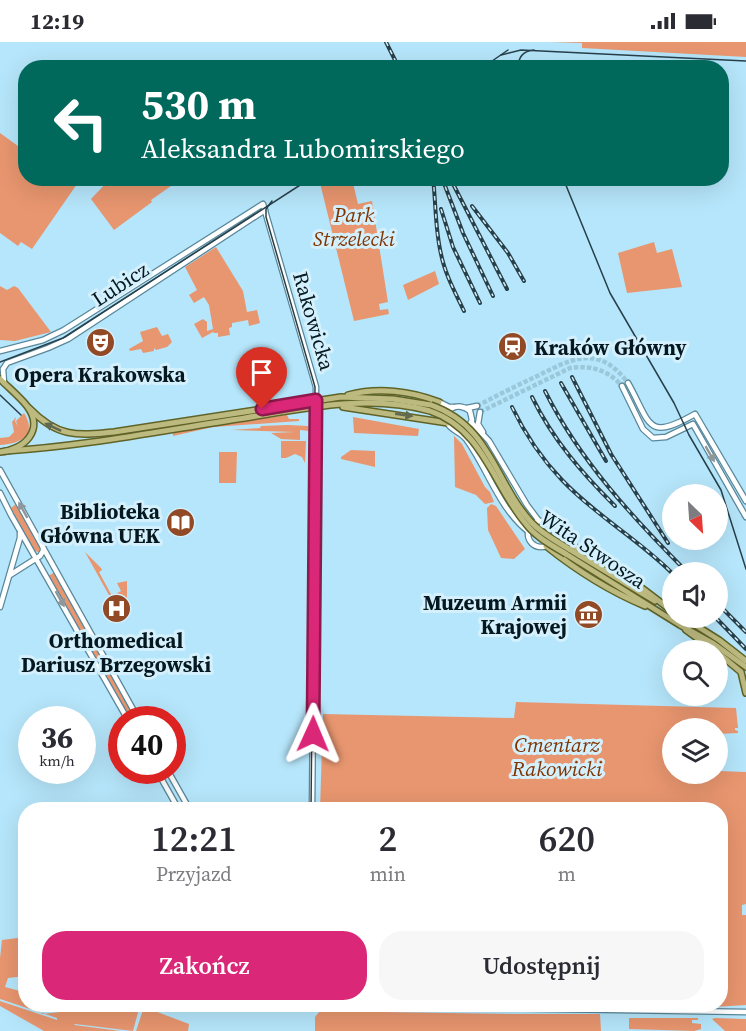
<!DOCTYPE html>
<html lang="pl">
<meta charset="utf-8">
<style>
:root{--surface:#fff;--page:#f7f7f7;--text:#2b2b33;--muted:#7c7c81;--accent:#db2777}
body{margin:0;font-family:"Source Serif 4",serif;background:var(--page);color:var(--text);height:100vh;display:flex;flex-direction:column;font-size:22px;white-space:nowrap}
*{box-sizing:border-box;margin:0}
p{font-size:20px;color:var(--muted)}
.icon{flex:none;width:33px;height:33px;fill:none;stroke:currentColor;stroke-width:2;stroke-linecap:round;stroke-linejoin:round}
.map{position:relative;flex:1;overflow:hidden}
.details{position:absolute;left:18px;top:760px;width:710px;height:210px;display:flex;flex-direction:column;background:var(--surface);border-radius:24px;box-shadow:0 6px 24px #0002}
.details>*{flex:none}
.top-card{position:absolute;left:18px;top:18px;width:711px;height:126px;border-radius:24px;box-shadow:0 6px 24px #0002;background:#00695c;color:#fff;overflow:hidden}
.needle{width:39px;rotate:155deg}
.fabs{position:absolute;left:662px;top:442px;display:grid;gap:12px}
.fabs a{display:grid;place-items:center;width:66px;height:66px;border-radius:50%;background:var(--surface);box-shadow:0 6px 24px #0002;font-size:30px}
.speed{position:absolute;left:18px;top:664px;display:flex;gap:12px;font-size:30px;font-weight:700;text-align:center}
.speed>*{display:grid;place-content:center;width:78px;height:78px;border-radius:50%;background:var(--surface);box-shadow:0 6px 24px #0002;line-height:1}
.speed small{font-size:15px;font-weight:400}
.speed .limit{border:9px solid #d22;background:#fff;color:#111}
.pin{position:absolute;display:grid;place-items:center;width:51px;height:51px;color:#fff;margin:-62px -26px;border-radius:50% 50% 50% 0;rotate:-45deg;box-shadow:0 0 6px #0007}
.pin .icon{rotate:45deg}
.me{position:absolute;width:66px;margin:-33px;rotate:1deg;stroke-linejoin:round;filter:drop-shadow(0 0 4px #0008)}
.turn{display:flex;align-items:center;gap:21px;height:126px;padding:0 24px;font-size:27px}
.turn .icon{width:78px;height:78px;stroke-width:2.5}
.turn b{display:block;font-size:42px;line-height:51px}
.eta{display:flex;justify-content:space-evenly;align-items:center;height:102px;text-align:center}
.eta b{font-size:36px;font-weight:600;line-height:42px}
.button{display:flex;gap:12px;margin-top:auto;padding:12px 24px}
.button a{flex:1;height:69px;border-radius:24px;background:var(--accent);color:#fff;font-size:24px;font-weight:600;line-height:69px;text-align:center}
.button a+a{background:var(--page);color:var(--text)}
.status{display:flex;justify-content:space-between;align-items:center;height:42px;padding:0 30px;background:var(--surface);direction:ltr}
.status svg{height:16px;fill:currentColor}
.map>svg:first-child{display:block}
.green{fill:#e8966f;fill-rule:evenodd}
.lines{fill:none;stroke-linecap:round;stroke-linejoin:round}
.tertiary-tunnel{stroke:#9bc7da;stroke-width:4.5;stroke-dasharray:4.5 2;stroke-linecap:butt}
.tertiary-casing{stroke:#59879a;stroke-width:7}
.primary-casing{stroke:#606327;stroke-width:8}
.tertiary{stroke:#fff;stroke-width:4.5}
.primary{stroke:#bdba80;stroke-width:5}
.tram{stroke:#28404a;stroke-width:1.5}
.rail-casing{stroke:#28404a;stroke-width:4}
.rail{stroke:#d4f0fd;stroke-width:1.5;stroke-dasharray:4.5;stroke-linecap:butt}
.primary-bridge-casing{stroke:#606327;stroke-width:8;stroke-linecap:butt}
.primary-bridge{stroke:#bdba80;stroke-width:5}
.oneway{fill:#616950}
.oneway2{fill:#8e979a}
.route-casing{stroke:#8e194d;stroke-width:15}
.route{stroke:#db2777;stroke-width:10}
.labels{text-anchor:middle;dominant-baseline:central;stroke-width:6;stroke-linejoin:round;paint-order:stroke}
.park-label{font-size:21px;font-style:italic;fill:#803503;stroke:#d4f0fd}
.street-label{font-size:21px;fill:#05181f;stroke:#d4f0fd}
.poi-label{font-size:21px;font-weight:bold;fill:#05181f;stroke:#d4f0fd}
</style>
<div class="status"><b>12:19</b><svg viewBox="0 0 49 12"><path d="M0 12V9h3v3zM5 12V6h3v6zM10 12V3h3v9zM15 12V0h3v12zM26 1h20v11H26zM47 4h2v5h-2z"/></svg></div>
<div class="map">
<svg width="746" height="989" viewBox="0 0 746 989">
<rect width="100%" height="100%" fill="#b6e6fb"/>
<g class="green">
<polygon points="550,0 746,0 746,15 582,6 582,1"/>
<polygon points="0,91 25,109 26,136 68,137 77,142 32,207 21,200 18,204 0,191"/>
<polygon points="110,137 153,137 160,143 167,137 181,137 151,158 152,160 114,188 91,157"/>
<polygon points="323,137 352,137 358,162 372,159 388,260 379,262 380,268 388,267 389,272 354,279 321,145 321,138"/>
<polygon points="654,200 657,211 672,207 682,245 627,251 618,211"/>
<polygon points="216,205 243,249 247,270 257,268 260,281 249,284 248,278 232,281 232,285 229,286 230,293 218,295 218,291 214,291 213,290 202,296 194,282 203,277 207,280 207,289 213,287 209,263 204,255 194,261 189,253 197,248 185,225"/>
<polygon points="435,229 439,242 408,258 403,243"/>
<polygon points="0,244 7,248 14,244 18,246 51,290 15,299 0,298"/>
<polygon points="157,285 162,294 168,292 172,300 167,305 156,308 154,306 154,309 143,311 141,307 130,309 129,307 143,299 140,290"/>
<path d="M24,371C38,393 20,402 0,403V396L9,395L14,390L12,380L16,375L15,379L18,385L16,379Z"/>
<polygon points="287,373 289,377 299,377 299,379 213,385 173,394 173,390"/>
<polygon points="353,375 419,387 418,394 354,391"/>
<polygon points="288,383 308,384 309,389 300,388 300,398 281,397 271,391 295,390 232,388 260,386 261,384"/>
<polygon points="454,394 462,402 485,445 490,450 494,460 485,462 476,453 455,445"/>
<polygon points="281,399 306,399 305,421 302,415 295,412 286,416 281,416"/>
<polygon points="351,408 375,409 375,425 341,417 341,415"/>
<polygon points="219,410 237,410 236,441 219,441"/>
<polygon points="16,462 40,503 39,510 34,509 11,466"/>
<polygon points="491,462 496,464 525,507 514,517 501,516 488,488 487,466"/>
<polygon points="85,510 101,526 102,528 99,530 112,554 121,549 117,541 127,539 127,556 121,557 118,559 118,563 115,564"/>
<polygon points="55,530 87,588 81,591 48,534"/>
<polygon points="92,596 138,678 130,678 86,601"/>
<path d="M516,660L736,666L738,686H735V688L738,689V691L718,692L719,729L746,730V862L742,863V873H746V963L714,965L545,963H720V768H320L323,672L514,676ZM672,687H717V732H672Z"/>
<polygon points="25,895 25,934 8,936 5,945 20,949 25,955 26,963 33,963 42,972 80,968 81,963 110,965 111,963 140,963 133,989 75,982 74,983 121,989 44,989 0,964 0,959 57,978 57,976 0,957 0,916 2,898"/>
<polygon points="144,965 189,982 188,989 136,989"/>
<polygon points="320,969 513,972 600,972 601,989 315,989 315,975"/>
<polygon points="629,976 698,976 698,978 692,978 692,981 701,982 701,987 694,989 629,987"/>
<polygon points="715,976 746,977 746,989 725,989 712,977"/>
</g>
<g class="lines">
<g class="tertiary-tunnel">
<path d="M477,364C496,354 516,344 535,335C572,317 598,301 628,341"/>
<path d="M480,370L570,326C591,323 608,328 622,344"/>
</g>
<defs>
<g id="tertiary">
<polyline points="0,309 43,298 64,288 263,162 316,345 312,768"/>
<polyline points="4,341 3,327 7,321 48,306 68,297 265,168"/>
<path d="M628,341C651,382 646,400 695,372L746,459"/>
<polyline points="622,344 643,387 653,396 666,395 693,382 746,475"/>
<polyline points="439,360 449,365 454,365"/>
<polyline points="467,366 477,364"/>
<polyline points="480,370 478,382 483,390"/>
<polyline points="472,381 489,399 527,463 539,479"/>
<path d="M458,389L468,386L472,378L470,369C459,359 441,367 448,382C452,389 461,390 466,397C488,427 499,467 529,490"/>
<polyline points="0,428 139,678"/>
<polyline points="0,451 11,473 128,678"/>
<circle cx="541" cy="492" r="13"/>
<polyline points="10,533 40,514 43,509 43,505"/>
<polyline points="0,565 20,496 20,491"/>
<polyline points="157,729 179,768"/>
<polyline points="168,729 190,768"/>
<polyline points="313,963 746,970"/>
</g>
<g id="primary">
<path d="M0,337C9,346 20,355 27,364C45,388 24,408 0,410"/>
<path d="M348,353C378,345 411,349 439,360"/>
<polyline points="343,365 448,381"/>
<path d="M29,366C57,395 76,394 114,390L341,355L393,357L431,363"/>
<path d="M6,409C86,404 165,388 245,376C305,366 369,352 430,369"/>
<polyline points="554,493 622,531 672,569"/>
<path d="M546,504C576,528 609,549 645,564"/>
<polyline points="569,507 655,559"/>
<polyline points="566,512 680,583 714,602 746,625"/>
<polyline points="684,576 719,598 746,619"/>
<polyline points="686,588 715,609"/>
<polyline points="717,610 741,630 746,651"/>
</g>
</defs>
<use href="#tertiary" class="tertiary-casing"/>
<use href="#primary" class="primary-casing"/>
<use href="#tertiary" class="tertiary"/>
<use href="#primary" class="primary"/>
<g class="tram">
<polyline points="501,13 521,8 746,19"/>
<polyline points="482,26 508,8"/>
<path d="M518,26C518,15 523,9 534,8"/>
<polyline points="563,136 610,251 674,361 689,393 721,448 746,527"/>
<polyline points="272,159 266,167 266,175 315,345 311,768"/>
<polyline points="0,320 63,296 311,136"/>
<polyline points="0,353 21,373"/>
</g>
<defs>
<g id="rail">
<polyline points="386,0 399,26"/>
<path d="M433,136C436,162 435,187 441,212C445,232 455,250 464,269"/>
<polyline points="442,136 463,191 493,254"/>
<polyline points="450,136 507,247"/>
<polyline points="472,164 508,211 524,239"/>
<polyline points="441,167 453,205 480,261"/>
<polyline points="572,335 611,412 668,501"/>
<polyline points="561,341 606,419"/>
<path d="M545,349C580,419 633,476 688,531"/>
<path d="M532,355C553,398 582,431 615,464"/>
<path d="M512,365C525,392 541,416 562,438C595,473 638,497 672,531"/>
<polyline points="717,561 746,590"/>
<polyline points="716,576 746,607"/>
</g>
</defs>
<use href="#rail" class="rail-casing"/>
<use href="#rail" class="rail"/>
<defs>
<g id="primary-bridge">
<path d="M431,363C491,384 494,439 531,480C542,492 556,499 569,507"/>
<path d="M430,369C483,387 493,443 526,482C536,495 551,503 566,512"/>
</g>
</defs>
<use href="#primary-bridge" class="primary-bridge-casing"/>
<use href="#primary-bridge" class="primary-bridge"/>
</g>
<defs><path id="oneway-solid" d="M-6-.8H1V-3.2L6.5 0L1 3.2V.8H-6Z" transform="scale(1.5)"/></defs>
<g class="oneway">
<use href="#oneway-solid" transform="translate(404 373) rotate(8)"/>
<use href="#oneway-solid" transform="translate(53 385) rotate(-155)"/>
</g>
<g class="oneway2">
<use href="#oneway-solid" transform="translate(710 412) rotate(60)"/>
<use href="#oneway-solid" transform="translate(23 468) rotate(-119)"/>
<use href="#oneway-solid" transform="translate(60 557) rotate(61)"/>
</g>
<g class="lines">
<defs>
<polyline id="route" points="262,367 316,358 313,692"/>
</defs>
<use href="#route" class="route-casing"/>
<use href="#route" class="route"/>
</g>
<defs>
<symbol id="theatre-disc" viewBox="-11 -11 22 22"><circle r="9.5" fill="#914a25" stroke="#d4f0fd"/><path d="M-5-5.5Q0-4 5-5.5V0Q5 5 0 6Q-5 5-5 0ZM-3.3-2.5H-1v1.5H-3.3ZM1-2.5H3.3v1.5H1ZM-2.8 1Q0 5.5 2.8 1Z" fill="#fff"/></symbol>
<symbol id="station-disc" viewBox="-11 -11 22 22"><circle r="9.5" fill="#914a25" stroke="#d4f0fd"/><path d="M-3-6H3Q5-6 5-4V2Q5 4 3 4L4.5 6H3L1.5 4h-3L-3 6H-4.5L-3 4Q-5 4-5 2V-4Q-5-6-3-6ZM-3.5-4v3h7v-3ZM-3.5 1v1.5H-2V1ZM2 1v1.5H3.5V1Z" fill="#fff"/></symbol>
<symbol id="library-disc" viewBox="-11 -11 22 22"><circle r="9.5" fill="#914a25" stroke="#d4f0fd"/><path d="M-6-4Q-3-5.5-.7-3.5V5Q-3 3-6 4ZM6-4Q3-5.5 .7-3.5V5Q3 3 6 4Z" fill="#fff"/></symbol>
<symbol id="hospital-disc" viewBox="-11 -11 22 22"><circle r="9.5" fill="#914a25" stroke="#d4f0fd"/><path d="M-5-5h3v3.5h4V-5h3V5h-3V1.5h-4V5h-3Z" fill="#fff"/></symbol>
<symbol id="museum-disc" viewBox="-11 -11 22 22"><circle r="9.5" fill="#914a25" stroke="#d4f0fd"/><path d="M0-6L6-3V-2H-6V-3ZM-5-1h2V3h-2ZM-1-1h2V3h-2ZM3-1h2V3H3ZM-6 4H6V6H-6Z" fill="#fff"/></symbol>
</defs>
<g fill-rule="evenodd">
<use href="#theatre-disc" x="84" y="284" width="33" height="33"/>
<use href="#station-disc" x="496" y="288" width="33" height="33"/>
<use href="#library-disc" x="164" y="464" width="33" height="33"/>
<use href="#hospital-disc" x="100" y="550" width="33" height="33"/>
<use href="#museum-disc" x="572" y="556" width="33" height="33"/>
</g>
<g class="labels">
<g class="park-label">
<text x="354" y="172">Park<tspan x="354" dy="24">Strzelecki</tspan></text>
<text x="557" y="702">Cmentarz<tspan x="557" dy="24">Rakowicki</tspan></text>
</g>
<g class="street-label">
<text transform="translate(120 242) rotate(-33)">Lubicz</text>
<text transform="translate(314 279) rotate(74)">Rakowicka</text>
<text transform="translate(593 507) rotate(34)">Wita Stwosza</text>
</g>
<g class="poi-label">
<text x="534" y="305" text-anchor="start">Kraków Główny</text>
<text x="100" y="332">Opera Krakowska</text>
<text x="160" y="469" text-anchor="end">Biblioteka<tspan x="160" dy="24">Główna UEK</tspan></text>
<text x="567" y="560" text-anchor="end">Muzeum Armii<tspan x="567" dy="24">Krajowej</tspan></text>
<text x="116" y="598">Orthomedical<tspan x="116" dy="24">Dariusz Brzegowski</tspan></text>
</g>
</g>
</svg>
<div class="fabs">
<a><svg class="needle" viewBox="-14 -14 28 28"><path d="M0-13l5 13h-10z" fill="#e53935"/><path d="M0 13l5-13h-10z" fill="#7c7c81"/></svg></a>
<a><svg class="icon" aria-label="sound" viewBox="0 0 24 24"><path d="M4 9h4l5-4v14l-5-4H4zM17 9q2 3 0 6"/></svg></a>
<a><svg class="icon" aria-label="search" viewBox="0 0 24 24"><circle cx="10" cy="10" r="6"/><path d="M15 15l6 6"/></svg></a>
<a><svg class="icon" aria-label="layers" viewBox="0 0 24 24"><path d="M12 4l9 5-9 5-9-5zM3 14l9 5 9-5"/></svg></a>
</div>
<div class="speed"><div>36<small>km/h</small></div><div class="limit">40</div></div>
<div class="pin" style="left:262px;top:367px;background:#d93025"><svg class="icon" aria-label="arrive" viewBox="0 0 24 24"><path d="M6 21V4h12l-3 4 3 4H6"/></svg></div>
<svg class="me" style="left:313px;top:692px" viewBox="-20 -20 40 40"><path d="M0-17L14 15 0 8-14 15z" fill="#db2777" stroke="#fff" stroke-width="4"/></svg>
<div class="top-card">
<div class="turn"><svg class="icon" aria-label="left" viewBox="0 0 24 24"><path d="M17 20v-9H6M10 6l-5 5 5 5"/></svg><div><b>530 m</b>Aleksandra Lubomirskiego</div></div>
</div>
<section class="details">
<div class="eta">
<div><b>12:21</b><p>Przyjazd</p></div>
<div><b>2</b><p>min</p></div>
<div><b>620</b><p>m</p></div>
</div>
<div class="button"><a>Zakończ</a><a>Udostępnij</a></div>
</section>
</div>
